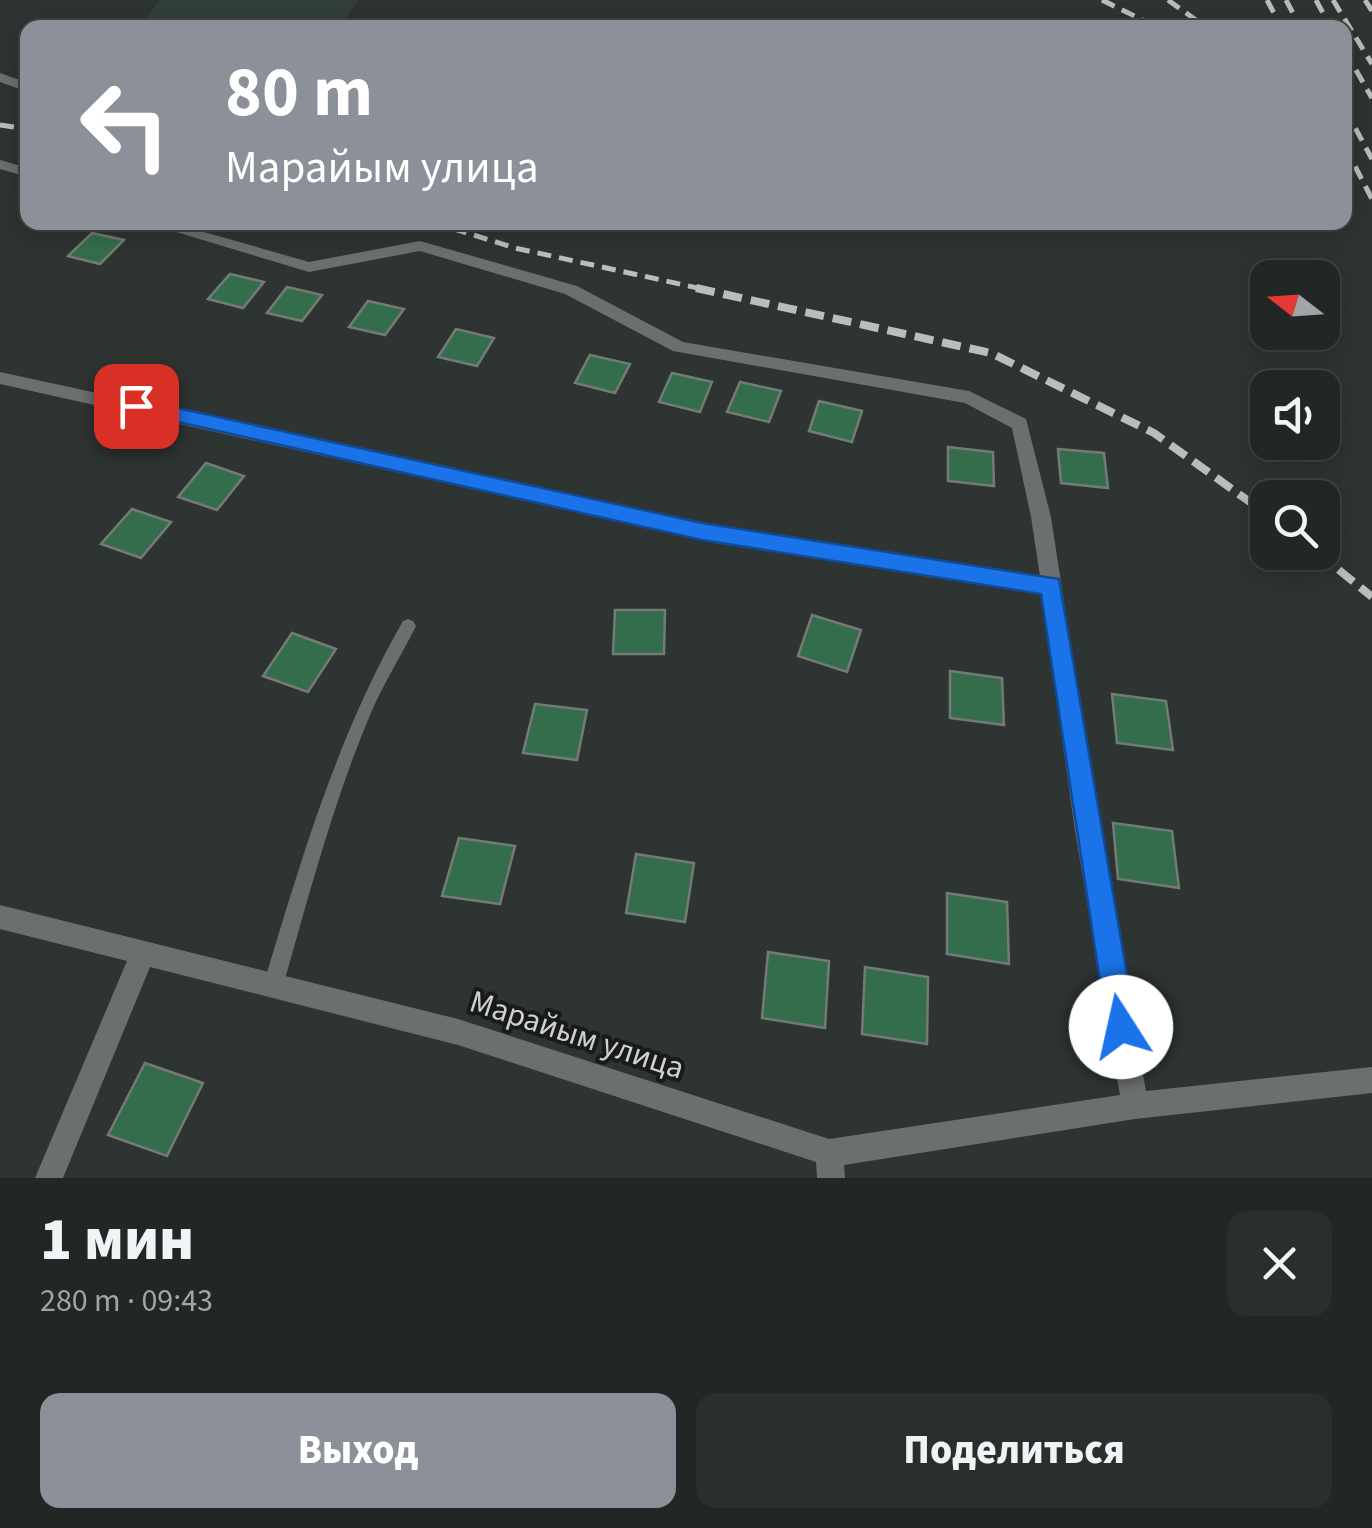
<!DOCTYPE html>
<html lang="ru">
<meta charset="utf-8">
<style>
:root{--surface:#222726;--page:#2a2f2e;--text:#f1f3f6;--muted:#a2a5a7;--line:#3f4443;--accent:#8c9099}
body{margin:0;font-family:"Source Sans 3",sans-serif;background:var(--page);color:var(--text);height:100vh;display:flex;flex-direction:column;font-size:38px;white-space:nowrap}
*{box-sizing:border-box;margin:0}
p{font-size:32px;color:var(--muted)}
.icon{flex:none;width:55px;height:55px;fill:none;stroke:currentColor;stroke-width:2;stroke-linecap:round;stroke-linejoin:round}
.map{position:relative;height:1178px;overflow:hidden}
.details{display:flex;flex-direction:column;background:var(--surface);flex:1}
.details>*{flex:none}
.hud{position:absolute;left:20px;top:20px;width:1332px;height:210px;border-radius:20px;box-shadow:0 5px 25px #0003,0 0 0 2px var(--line);background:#8c9099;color:#fff;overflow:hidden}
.needle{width:65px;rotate:287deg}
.fabs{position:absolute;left:1250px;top:260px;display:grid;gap:20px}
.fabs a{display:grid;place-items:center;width:90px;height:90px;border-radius:20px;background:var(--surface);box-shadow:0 5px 25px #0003,0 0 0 2px var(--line);font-size:50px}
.pin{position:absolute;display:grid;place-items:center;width:85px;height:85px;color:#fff;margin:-42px;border-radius:20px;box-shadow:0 5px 15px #0006}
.me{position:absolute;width:110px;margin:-55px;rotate:350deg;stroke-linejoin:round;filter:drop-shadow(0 0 8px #0008)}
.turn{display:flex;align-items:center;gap:35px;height:210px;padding:0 40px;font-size:45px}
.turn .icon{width:130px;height:130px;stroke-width:2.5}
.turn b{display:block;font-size:70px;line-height:85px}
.round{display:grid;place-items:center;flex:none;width:105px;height:105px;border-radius:20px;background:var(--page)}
.summary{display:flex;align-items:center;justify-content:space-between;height:170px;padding:0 40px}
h1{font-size:60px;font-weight:800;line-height:75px}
.cta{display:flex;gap:20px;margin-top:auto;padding:20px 40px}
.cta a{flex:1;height:115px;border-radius:20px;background:var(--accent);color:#fff;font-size:40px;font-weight:800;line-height:115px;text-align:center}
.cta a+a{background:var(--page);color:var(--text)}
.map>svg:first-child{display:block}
.built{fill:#323f3c}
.building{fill:#346d4c;stroke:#757a77;stroke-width:2.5}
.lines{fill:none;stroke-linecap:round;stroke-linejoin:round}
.service{fill:#6c6f6f;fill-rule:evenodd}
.minor{fill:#6c6f6f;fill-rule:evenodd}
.rail-far1{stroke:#babdbc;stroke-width:5;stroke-dasharray:14 8;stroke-linecap:butt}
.rail{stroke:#babdbc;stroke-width:8;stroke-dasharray:19 9;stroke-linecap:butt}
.route{fill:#1a73e8;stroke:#114b97;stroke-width:2.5}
.labels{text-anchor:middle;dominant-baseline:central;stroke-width:8;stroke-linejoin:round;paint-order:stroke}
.near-street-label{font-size:32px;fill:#cfd2d1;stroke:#181b1a}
</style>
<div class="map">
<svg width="1372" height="1178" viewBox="0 0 1372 1178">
<rect width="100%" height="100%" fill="#2e3432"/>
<polygon class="built" points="160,0 358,0 340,27 139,27"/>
<g class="building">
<polygon points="92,233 124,240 100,264 68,256"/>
<polygon points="230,274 264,282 243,308 208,299"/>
<polygon points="287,287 322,295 302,321 267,313"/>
<polygon points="368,301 404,309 385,335 349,327"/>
<polygon points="456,329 494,338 477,366 438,357"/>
<polygon points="590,355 630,364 615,393 575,383"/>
<polygon points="672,373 712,382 700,412 659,402"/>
<polygon points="740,382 781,391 769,422 727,412"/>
<polygon points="819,401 862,411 852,442 809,431"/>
<polygon points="948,447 993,452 994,486 948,481"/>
<polygon points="1058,449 1104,453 1108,488 1061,483"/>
<polygon points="206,463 244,476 217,510 178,497"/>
<polygon points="132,509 171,522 141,558 101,544"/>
<polygon points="615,610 665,610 664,654 613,654"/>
<polygon points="812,615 861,630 847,672 798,656"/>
<polygon points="292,633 336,649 308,692 263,676"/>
<polygon points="950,671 1002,678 1004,725 950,718"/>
<polygon points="1112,694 1166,701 1173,750 1117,743"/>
<polygon points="535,704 587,710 577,760 523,753"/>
<polygon points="1113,823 1172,831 1179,888 1118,879"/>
<polygon points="459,838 515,846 500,904 442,896"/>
<polygon points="636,854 694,863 685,922 626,913"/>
<polygon points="947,893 1007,902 1009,964 947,954"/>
<polygon points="768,952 829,961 825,1028 762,1018"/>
<polygon points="865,967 928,977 927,1044 862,1034"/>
<polygon points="145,1063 203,1083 167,1156 108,1135"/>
</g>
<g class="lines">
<path class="service" d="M408,619L413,621L416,626C401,656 383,684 370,715C333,803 309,895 283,986L280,993L273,996L266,993L263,986C301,860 337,736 403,621Z"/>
<g class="minor">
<polygon points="951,21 955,22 955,28 941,28"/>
<polygon points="0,73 28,83 28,92 0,82"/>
<polygon points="0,160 28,168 28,177 0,169"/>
<polygon points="143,222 169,222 309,262 420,241 577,286 683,342 969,391 1026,419 1051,517 1099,831 1146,1091 1372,1067 1372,1093 1135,1119 844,1165 845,1178 817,1178 816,1162 458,1045 150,967 63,1178 35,1178 127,961 0,929 0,905 458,1019 829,1139 1120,1095 1075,831 1042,593 702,540 0,384 0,372 702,524 1040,576 1031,517 1012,428 965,403 673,351 565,294 420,251 309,272"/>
</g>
<g class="rail-far1">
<polyline points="1102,0 1159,28"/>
<polyline points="1168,0 1207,28"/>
<polyline points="1267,0 1282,28"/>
<polyline points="1286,0 1301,28"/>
<polyline points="1316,0 1331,28"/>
<polyline points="1333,0 1372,64"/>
<polyline points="1365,0 1372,11"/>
<polyline points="1345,51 1372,98"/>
<polyline points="1345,109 1372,159"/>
<polyline points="0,125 28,129"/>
<polyline points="1345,147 1372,199"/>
<polyline points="432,222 515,248 707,290"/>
</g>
<g class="rail">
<polyline points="696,288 991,353 1154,433 1268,515"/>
<polyline points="1317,552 1372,597"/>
</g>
</g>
<polygon class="route" points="136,399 702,523 1059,579 1136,1027 1132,1038 1121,1042 1111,1038 1107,1027 1041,594 702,540 129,411 126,406"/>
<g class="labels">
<g class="near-street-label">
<text transform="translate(577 1035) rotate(18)">Марайым улица</text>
</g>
</g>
</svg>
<div class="fabs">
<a><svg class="needle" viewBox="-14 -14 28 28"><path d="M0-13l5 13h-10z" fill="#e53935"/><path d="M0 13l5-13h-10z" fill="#a2a5a7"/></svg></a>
<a><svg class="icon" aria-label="sound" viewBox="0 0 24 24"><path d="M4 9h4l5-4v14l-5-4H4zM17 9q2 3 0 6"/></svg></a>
<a><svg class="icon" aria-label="search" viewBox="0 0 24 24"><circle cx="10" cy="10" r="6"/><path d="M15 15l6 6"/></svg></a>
</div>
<div class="pin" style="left:136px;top:406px;background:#d93025"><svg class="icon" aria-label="arrive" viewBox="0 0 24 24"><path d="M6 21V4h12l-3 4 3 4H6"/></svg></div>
<svg class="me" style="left:1121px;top:1027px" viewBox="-20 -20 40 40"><circle r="19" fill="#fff"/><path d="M0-13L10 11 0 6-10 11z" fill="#1a73e8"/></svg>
<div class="hud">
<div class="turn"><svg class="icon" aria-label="left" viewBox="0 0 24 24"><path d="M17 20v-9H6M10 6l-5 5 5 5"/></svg><div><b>80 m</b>Марайым улица</div></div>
</div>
</div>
<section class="details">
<div class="summary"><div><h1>1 мин</h1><p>280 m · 09:43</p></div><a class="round"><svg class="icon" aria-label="close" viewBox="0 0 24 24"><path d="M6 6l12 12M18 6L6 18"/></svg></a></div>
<div class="cta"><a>Выход</a><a>Поделиться</a></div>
</section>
